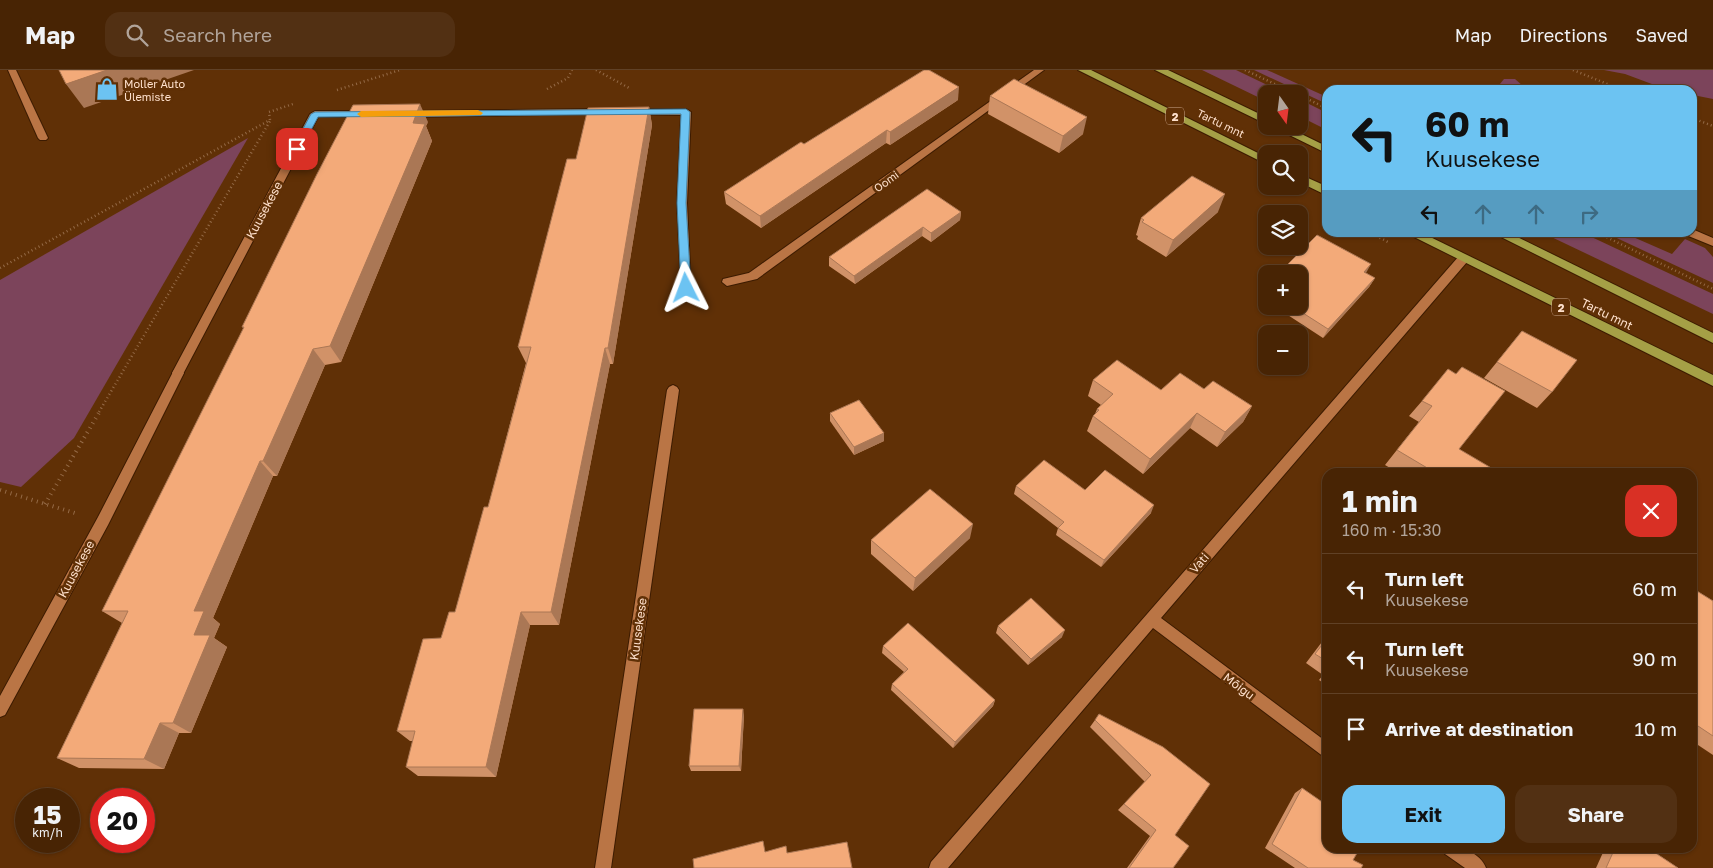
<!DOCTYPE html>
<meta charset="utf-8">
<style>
:root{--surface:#482404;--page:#523013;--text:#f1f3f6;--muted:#b1a49a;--line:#604126;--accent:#6cc3f2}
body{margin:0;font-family:"Golos Text",sans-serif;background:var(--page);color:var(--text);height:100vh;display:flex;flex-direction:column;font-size:19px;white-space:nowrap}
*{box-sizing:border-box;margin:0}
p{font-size:16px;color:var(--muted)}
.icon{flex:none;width:28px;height:28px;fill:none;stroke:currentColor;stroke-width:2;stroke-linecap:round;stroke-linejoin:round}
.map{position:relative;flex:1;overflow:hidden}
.sheet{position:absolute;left:1322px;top:398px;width:375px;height:385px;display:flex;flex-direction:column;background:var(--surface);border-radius:15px;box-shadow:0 1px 4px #0004,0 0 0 1px var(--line)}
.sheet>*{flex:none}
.top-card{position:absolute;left:1322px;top:15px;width:375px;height:152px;border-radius:15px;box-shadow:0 1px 4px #0004,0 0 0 1px var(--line);background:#6cc3f2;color:#111;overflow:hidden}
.needle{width:32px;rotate:166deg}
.fabs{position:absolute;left:1258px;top:15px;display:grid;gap:10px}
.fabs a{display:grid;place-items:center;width:50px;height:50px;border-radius:10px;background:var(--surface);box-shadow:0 1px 4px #0004,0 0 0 1px var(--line);font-size:25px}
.speed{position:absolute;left:15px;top:718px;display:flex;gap:10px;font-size:25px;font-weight:700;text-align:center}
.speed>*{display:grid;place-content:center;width:65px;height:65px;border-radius:50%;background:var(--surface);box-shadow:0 1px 4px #0004,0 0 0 1px var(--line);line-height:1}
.speed small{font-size:12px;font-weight:400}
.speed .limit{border:8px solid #d22;background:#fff;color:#111}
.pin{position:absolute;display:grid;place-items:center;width:42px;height:42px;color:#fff;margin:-21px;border-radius:10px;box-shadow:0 2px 8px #0006}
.me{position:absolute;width:55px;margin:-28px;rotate:357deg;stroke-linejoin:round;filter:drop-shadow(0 0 4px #0008)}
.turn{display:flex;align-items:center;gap:18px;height:105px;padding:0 20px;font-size:22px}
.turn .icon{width:65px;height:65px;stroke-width:2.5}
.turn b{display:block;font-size:35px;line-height:42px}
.lanes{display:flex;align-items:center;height:48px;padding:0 20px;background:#0003;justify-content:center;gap:25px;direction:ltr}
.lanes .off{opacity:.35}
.round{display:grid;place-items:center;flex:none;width:52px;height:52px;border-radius:15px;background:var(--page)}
.headline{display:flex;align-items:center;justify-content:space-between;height:85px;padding:0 20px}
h1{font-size:30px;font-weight:700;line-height:38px}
.primary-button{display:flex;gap:10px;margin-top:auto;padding:10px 20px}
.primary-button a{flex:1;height:58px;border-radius:15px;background:var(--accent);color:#111;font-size:20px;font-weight:700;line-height:58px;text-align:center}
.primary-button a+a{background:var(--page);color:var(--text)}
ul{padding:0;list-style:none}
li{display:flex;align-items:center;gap:15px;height:70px;padding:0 20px;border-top:1px solid var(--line)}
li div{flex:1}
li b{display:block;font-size:19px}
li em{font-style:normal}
header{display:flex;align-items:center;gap:30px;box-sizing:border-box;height:70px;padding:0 25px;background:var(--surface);border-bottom:1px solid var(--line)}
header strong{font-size:24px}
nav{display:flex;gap:28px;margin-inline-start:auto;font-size:18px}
.search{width:350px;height:45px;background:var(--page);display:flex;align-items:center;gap:12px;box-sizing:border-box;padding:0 18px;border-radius:15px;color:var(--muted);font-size:19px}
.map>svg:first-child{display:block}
.green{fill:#7c445b}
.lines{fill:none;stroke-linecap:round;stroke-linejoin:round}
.service-casing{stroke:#3c1b01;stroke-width:2}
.minor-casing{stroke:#3c1b01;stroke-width:2}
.trunk-casing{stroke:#3c1b01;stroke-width:2}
.path-far1{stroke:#956b48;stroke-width:2.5;stroke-dasharray:1 3;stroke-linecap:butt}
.path{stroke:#956b48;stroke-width:4;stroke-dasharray:1 4.5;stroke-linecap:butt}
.service{fill:#ba7545;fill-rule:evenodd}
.minor{fill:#ba7545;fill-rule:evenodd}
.trunk{fill:#a5a046;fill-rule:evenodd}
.wall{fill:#d19268}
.shaded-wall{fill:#a75}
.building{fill:#f3aa79;stroke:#a75}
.route{fill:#6cc3f2;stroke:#467f9d}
.slow{fill:#f59e0b}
.labels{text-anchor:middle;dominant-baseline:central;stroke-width:5;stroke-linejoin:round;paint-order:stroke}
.far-poi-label{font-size:11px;fill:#fee0cc;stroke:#603006;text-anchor:start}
.shield{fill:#603006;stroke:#cfab91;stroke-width:1}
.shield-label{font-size:11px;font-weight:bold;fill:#fee0cc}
.far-street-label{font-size:11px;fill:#fee0cc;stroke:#603006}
.street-label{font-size:12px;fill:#fee0cc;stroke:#603006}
</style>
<header>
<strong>Map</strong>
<div class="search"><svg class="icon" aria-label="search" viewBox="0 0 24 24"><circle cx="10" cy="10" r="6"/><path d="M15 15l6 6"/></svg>Search here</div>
<nav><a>Map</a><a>Directions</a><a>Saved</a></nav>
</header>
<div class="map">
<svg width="1713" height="798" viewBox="0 0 1713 798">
<rect width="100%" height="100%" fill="#603006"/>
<g class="green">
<polygon points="1202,0 1236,0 1286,24 1266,24 1266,31"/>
<polygon points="1254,0 1267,0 1327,27 1327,34"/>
<polygon points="1604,0 1713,0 1713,29 1693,25 1692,20 1668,20 1625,4"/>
<polygon points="1504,9 1515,9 1523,16 1520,20 1495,20"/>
<polygon points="1299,29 1327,43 1327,60 1299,46"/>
<polygon points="248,68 74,368 21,417 0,412 0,210"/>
<polygon points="1543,163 1583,163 1713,224 1713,244"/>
<polygon points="1606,163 1624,163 1672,184 1685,169 1705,178 1713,187 1713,213"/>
</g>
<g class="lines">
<defs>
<g id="service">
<polygon points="8,0 16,0 48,68 46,70 40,70 38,68"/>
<polygon points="602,39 605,40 605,44 407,47 402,44 407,41"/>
<polygon points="634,39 686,39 691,42 687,133 691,218 686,222 681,218 677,133 681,45 631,44 631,40"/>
<polygon points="315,41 364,41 369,44 364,47 318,47 182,306 174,306 172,303 310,44"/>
<polygon points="1692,159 1713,168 1713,176 1686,165 1685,162 1692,162"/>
<polygon points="753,202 758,206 757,209 727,216 722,212 723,209"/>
</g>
<g id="minor">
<polygon points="1034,0 1044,0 757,209 749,209 748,206 749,203"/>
<polygon points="1463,185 1467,186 1468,189 1467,192 1161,548 1328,673 1328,690 1153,558 948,798 929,798 931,792 1459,186"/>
<polygon points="178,299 184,303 108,455 5,645 0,647 0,626 98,447 174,300"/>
<polygon points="673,315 677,317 679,320 611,798 595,798 667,320 669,317"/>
<path d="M1443,778C1459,776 1479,781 1486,798H1465L1445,784Z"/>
</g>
<g id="trunk">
<polygon points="1078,0 1091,0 1266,87 1266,94"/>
<polygon points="1155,0 1168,0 1266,47 1266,54"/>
<polygon points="1271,56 1285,56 1328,77 1328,84"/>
<polygon points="1299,104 1328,117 1328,126 1299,112"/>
<polygon points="1404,162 1420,162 1713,305 1713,316"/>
<polygon points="1491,162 1507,162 1713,263 1713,273"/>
</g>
</defs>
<use href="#service" class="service-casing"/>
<use href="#minor" class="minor-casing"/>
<use href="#trunk" class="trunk-casing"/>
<g class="path-far1">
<polyline points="596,0 631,19"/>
<polyline points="1245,0 1296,24"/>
<polyline points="1573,0 1622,20"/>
<polyline points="547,19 568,8 572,0"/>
<polyline points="337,20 400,0"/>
<polyline points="1299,25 1328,39"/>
<polyline points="1692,48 1713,56"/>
<polyline points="1277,116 1285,120"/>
<polyline points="1369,162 1388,172"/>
<polyline points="1596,162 1713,219"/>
<polyline points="0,198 270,50 269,42 293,34"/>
<polyline points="99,342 270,51"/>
</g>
<g class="path">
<polyline points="0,420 78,444"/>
<polyline points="45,434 100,341"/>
</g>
<use href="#service" class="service"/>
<use href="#minor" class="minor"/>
<use href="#trunk" class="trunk"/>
</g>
<g class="wall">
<polygon points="990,26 1083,64 1059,83 988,44"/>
<polygon points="958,30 890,75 886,73 761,158 726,134 724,122 804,74"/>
<polygon points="649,37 652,55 613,294 610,294 559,555 530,555 496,707 418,706 406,697 413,671 410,671 397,661 441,568 455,542 488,437 526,293 518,277 576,89"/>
<polygon points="428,52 426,56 432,71 341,292 325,295 277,406 273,406 213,548 220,554 214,568 227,577 191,663 179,663 164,699 79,698 57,688 122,553 102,541 244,258 242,257"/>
<polygon points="961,142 960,150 931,172 922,166 855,214 829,196 829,187"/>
<polygon points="1218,142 1166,187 1137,169 1138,166 1136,165 1141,148"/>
<polygon points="1366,203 1375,208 1369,217 1323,268 1274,236 1299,236"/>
<polygon points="1266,216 1266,231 1260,227 1264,218"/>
<polygon points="1522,261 1552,322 1537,338 1484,308"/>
<polygon points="1456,304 1459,379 1491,402 1397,402 1385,395 1419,352 1409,346 1422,331"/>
<polygon points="1093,310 1161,320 1204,319 1252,336 1243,352 1217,377 1190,358 1143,404 1087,361 1093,346 1095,344 1097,339 1101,335 1088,326"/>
<polygon points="830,343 884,371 854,385 830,351"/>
<polygon points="1016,416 1085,420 1151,443 1101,497 1056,465 1058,458 1014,424"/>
<polygon points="970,468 913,521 871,484 871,470"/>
<polygon points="1692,518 1713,531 1713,685 1692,671"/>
<polygon points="998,556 1062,567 1028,595 996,563"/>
<polygon points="1328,564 1328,616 1319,610 1323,605 1306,593"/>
<polygon points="883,576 995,630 993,636 953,678 891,620 892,614 904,602 882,583"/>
<polygon points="744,645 741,701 691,701 689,696"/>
<polygon points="1095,650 1163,677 1175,765 1173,798 1127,798 1150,766 1118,740 1145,712 1090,657"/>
<polygon points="1302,718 1353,790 1361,798 1295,798 1265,778 1295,723"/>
<polygon points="1605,778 1648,778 1678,798 1596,798"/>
</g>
<g class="shaded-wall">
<polygon points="107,0 194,0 84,38 66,14"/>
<polygon points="959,17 958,30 890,75 890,62"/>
<polygon points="420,34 428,52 426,56 432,71 341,292 330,276 413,53"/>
<polygon points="649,37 652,55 613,294 608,278"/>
<polygon points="1087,47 1083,64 1059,83 1063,66"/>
<polygon points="887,60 886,73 761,158 760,146"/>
<polygon points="1225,124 1218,142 1166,187 1173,170"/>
<polygon points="961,142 960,150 931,172 931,163"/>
<polygon points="923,157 922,166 855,214 854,206"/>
<polygon points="1371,194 1366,203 1364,202"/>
<polygon points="1375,208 1369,217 1323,268 1328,259"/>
<polygon points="605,278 610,294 559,555 551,542"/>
<polygon points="313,279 325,295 277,406 263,391"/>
<polygon points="1252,336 1243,352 1217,377 1225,362"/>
<polygon points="1197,343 1190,358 1143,404 1150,389"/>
<polygon points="884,363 884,371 854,385 854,377"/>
<polygon points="260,391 273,406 213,548 220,554 214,568 227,577 191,663 173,653 194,565 194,541"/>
<polygon points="1154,435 1151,443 1101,497 1104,490"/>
<polygon points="973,454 970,468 913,521 915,508"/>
<polygon points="521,542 530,555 496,707 486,697"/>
<polygon points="1065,560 1062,567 1028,595 1031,589"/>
<polygon points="995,630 993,636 953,678 955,672"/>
<polygon points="743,639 744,645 741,701 739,696"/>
<polygon points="160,653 179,663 164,699 144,689"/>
</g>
<g class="building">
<polygon points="59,0 107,0 66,14"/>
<polygon points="924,0 929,0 959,17 890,62 887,60 760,146 724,122 801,72 804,74"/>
<polygon points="1014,9 1087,47 1063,66 990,26"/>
<polygon points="420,34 413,53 425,54 330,276 313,279 263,391 260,391 194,541 204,541 194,565 210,565 173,653 160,653 144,689 57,688 128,541 102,541 244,257 242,257 317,104 353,35"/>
<polygon points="649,37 608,278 605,278 551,542 521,542 486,697 406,697 415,661 397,661 423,569 441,568 449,542 455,542 484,437 488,437 531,277 518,277 567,89 576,89 588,38"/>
<polygon points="1192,106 1225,124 1173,170 1142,152 1144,150 1141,148"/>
<polygon points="927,119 961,142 931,163 923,157 854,206 829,187"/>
<polygon points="1317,165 1371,194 1364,202 1375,208 1328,259 1292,236 1299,236 1299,204 1278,204"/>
<polygon points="1522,261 1577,290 1552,322 1497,292"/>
<polygon points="1117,290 1161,320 1180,303 1204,319 1213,311 1252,336 1225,362 1197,343 1150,389 1093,346 1099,340 1097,339 1113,324 1093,310"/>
<polygon points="1462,297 1505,321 1459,379 1493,399 1491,402 1434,402 1397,380 1432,336 1422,331 1448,299 1456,304"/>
<polygon points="859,330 884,363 854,377 830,343"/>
<polygon points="1044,390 1085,420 1105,400 1154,435 1104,490 1058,458 1064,452 1016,416"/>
<polygon points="930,419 973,454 915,508 871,470"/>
<polygon points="1692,518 1713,531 1713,666 1692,652"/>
<polygon points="1031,528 1065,560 1031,589 998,556"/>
<polygon points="908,553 995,630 955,672 892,614 908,599 883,576"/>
<polygon points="1328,567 1328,592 1315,584"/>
<polygon points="694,639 743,639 739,696 689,696"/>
<polygon points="1099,644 1163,677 1210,714 1175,765 1189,776 1173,798 1129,798 1156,760 1124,734 1151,705 1095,650"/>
<polygon points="1302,718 1328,736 1328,778 1360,778 1353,790 1363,795 1361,798 1308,798 1272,774"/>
<polygon points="763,771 765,782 786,776 787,783 847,772 852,798 694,798 693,789"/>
<polygon points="1615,778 1648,778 1678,798 1606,798"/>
</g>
<polygon class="route" points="686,39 690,42 686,133 691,218 686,221 681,218 677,133 681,44 318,47 300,81 294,81 292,79 311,44 315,42"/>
<polygon class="slow" points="478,40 483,43 481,45 361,47 357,44 361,41"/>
<defs>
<symbol id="shop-bare" viewBox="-9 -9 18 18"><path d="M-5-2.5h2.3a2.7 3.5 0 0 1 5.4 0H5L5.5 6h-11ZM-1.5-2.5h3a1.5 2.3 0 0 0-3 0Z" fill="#6cc3f2" stroke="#603006" stroke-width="2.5" paint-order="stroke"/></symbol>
</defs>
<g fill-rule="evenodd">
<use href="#shop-bare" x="91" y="3" width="32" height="32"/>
</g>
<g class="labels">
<g class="far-poi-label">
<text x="124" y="13">Moller Auto<tspan x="124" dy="13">Ülemiste</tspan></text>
</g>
<g class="shield">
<rect x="1166" y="37.5" width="18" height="17" rx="4"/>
<rect x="1552" y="228.5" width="18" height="17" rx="4"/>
</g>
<g class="shield-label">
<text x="1175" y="46">2</text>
<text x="1561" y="237">2</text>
</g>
<g class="far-street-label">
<text transform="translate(1221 53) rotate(26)">Tartu mnt</text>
<text transform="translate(886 111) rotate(-36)">Oomi</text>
</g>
<g class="street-label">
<text transform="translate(264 140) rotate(-62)">Kuusekese</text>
<text transform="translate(1607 244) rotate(26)">Tartu mnt</text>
<text transform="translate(1199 493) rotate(-49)">Vati</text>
<text transform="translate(76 499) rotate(-62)">Kuusekese</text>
<text transform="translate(638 559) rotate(-82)">Kuusekese</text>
<text transform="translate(1239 616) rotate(37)">Mõigu</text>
</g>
</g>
</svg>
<div class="fabs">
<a><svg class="needle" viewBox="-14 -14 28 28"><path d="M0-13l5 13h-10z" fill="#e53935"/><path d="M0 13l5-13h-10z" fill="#b1a49a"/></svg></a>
<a><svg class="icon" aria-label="search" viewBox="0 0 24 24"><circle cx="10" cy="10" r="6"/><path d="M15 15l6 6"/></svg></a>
<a><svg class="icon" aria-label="layers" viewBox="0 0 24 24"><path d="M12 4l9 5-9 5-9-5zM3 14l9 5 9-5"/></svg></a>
<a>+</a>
<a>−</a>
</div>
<div class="speed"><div>15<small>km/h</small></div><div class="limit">20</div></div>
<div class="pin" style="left:297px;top:79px;background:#d93025"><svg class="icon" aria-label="arrive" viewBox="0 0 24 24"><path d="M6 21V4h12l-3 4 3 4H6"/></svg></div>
<svg class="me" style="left:686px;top:218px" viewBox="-20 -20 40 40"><path d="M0-17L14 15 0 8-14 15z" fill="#6cc3f2" stroke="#fff" stroke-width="4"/></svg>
<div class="top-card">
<div class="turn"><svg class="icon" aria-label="left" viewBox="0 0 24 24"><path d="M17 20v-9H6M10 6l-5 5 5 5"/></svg><div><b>60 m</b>Kuusekese</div></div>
<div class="lanes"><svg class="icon" aria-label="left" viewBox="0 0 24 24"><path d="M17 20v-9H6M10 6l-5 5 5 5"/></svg><svg class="icon off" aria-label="ahead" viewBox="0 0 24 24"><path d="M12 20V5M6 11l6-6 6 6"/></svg><svg class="icon off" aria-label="ahead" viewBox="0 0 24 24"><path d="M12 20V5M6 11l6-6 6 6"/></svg><svg class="icon off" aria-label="right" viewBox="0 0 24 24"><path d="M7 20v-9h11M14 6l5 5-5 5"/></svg></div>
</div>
<section class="sheet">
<div class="headline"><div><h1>1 min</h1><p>160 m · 15:30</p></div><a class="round" style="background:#d93025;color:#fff"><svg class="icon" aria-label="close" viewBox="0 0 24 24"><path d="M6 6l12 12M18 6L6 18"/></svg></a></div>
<ul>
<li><svg class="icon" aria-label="left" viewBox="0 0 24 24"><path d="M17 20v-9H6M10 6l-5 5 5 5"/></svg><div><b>Turn left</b><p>Kuusekese</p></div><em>60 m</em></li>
<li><svg class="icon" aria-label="left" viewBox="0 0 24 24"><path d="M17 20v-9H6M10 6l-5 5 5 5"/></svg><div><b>Turn left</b><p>Kuusekese</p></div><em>90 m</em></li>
<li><svg class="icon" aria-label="arrive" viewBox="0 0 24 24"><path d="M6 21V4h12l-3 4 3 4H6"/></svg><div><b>Arrive at destination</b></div><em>10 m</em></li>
</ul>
<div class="primary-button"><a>Exit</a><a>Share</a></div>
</section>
</div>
